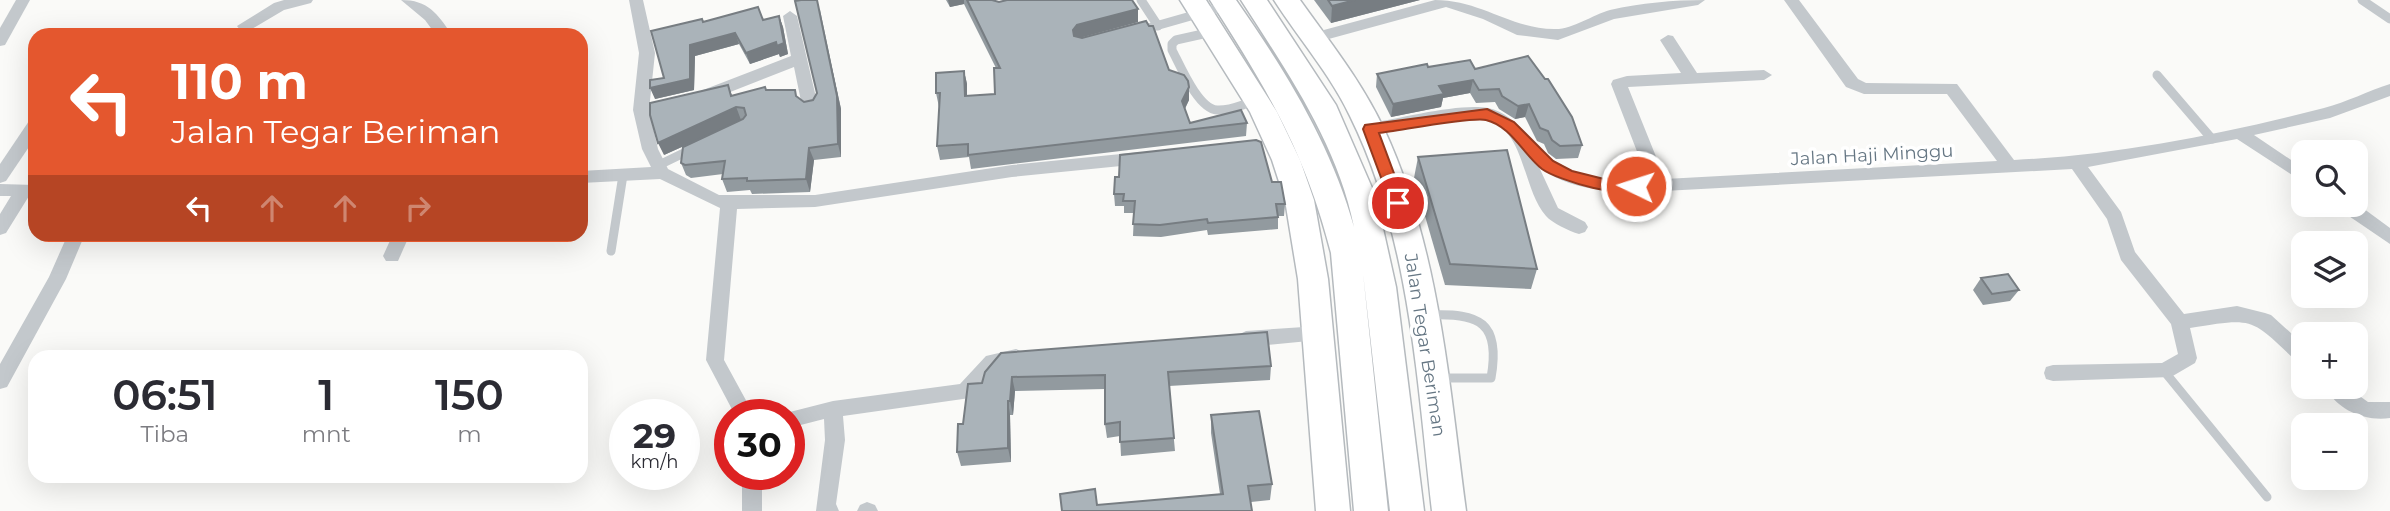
<!DOCTYPE html>
<html lang="id">
<meta charset="utf-8">
<style>
:root{--surface:#fff;--page:#f2f2f3;--text:#2b2b33;--muted:#7c7c81}
body{margin:0;font-family:Montserrat,sans-serif;background:var(--page);color:var(--text);height:100vh;display:flex;flex-direction:column;font-size:26px;white-space:nowrap}
*{box-sizing:border-box;margin:0}
p{font-size:23px;color:var(--muted)}
.icon{flex:none;width:38px;height:38px;fill:none;stroke:currentColor;stroke-width:2;stroke-linecap:round;stroke-linejoin:round}
.map{position:relative;flex:1;overflow:hidden}
.sheet{position:absolute;left:28px;top:350px;width:560px;height:133px;display:flex;flex-direction:column;background:var(--surface);border-radius:21px;box-shadow:0 7px 28px #0002}
.sheet>*{flex:none}
.guide{position:absolute;left:28px;top:28px;width:560px;height:214px;border-radius:21px;box-shadow:0 7px 28px #0002;background:#e4572e;color:#fff;overflow:hidden}
.tools{position:absolute;left:2291px;top:140px;display:grid;gap:14px}
.tools a{display:grid;place-items:center;width:77px;height:77px;border-radius:14px;background:var(--surface);box-shadow:0 7px 28px #0002;font-size:35px}
.speed{position:absolute;left:609px;top:399px;display:flex;gap:14px;font-size:35px;font-weight:700;text-align:center}
.speed>*{display:grid;place-content:center;width:91px;height:91px;border-radius:50%;background:var(--surface);box-shadow:0 7px 28px #0002;line-height:1}
.speed small{font-size:18px;font-weight:400}
.speed .limit{border:10px solid #d22;background:#fff;color:#111}
.pin{position:absolute;display:grid;place-items:center;width:60px;height:60px;color:#fff;margin:-30px;border:4px solid #fff;border-radius:50%;box-shadow:0 2px 7px #0007}
.me{position:absolute;width:77px;margin:-38px;rotate:274deg;stroke-linejoin:round;filter:drop-shadow(0 0 5px #0008)}
.turn{display:flex;align-items:center;gap:24px;height:147px;padding:0 28px;font-size:32px}
.turn .icon{width:91px;height:91px;stroke-width:2.5}
.turn b{display:block;font-size:49px;line-height:60px}
.lanes{display:flex;align-items:center;height:66px;padding:0 28px;background:#0003;justify-content:center;gap:35px;direction:ltr}
.lanes .off{opacity:.35}
.eta{display:flex;justify-content:space-evenly;align-items:center;height:119px;text-align:center}
.eta b{font-size:42px;font-weight:600;line-height:49px}
.map>svg:first-child{display:block}
.lines{fill:none;stroke-linecap:round;stroke-linejoin:round}
.primary-casing{stroke:#b5babe;stroke-width:3}
.lane{stroke:#c3c8cc;stroke-width:9}
.street{fill:#c3c8cc;fill-rule:evenodd}
.primary{fill:#fff;fill-rule:evenodd}
.wall{fill:#929a9f}
.shaded-wall{fill:#777d82}
.building{fill:#aab3b9;stroke:#777d82;stroke-width:2}
.route{fill:#e4572e;stroke:#94391e;stroke-width:2}
.labels{text-anchor:middle;dominant-baseline:central;stroke-width:7;stroke-linejoin:round;paint-order:stroke}
.street-label{font-size:18px;fill:#657683;stroke:#fff}
</style>
<div class="map">
<svg width="2390" height="511" viewBox="0 0 2390 511">
<rect width="100%" height="100%" fill="#fafaf8"/>
<g class="lines">
<defs>
<g id="primary">
<polygon points="1180,0 1206,0 1277,112 1300,160 1314,200 1328,279 1350,511 1316,511 1298,279 1285,200 1272,160 1250,112"/>
<path d="M1210,0H1236C1285,70 1331,144 1354,227C1337,143 1287,72 1241,0H1267L1336,105L1376,197L1396,287L1424,511H1390L1363,273L1388,511H1354L1331,253C1305,151 1266,88 1210,0Z"/>
<path d="M1274,0H1300C1330,42 1362,82 1384,129C1439,247 1449,383 1466,511H1432C1417,379 1410,237 1350,116C1330,74 1299,39 1274,0Z"/>
</g>
</defs>
<use href="#primary" class="primary-casing"/>
<g class="lane">
<polyline points="1141,0 1158,26"/>
<polyline points="2362,0 2390,19"/>
<polyline points="1145,29 1226,6"/>
<path d="M1212,32L1176,40L1172,44V50C1180,65 1198,109 1217,110C1230,111 1243,104 1255,101"/>
<polyline points="2157,75 2212,139"/>
<polyline points="659,165 692,149"/>
<polyline points="611,251 623,175"/>
<path d="M1430,315C1479,313 1501,322 1491,378H1437"/>
<polyline points="2164,371 2267,497"/>
</g>
<g class="street">
<polygon points="16,0 30,0 5,45 0,46 0,28"/>
<polygon points="284,0 313,0 311,3 284,10 250,30 240,30 237,26 274,3"/>
<path d="M401,0C428,0 437,13 452,35H436L425,20Z"/>
<polygon points="629,0 643,0 655,53 649,110 658,149 668,169 719,195 815,195 1012,165 1141,152 1149,158 1141,164 1012,177 815,207 737,209 724,360 754,415 735,415 706,360 720,208 660,179 581,183 581,171 651,167 642,149 633,110 639,53"/>
<path d="M1435,0C1481,0 1511,29 1554,29C1572,30 1592,15 1610,10C1641,3 1673,0 1705,0L1698,5L1614,19L1558,40L1517,35L1483,19L1446,7L1314,43L1306,38L1309,34Z"/>
<path d="M1784,0H1799L1858,79L1866,83L1957,84L2014,160C2119,155 2223,134 2324,108C2347,102 2368,91 2390,84V96L2330,118L2254,135L2303,168V182L2237,139L2088,167L2121,212L2135,252L2184,314L2237,306L2265,313L2271,315L2303,344V364L2296,361C2250,317 2254,318 2190,328L2197,358L2195,363L2171,377L2053,381L2046,379L2044,373L2046,367L2053,365L2162,363L2178,354L2171,324L2121,260L2107,219L2072,169L1645,192C1609,192 1568,190 1539,167L1558,208L1585,222L1588,227L1585,232L1579,234C1569,231 1552,223 1546,216C1522,190 1525,125 1484,120C1455,116 1401,130 1371,135L1363,129L1371,123C1402,118 1459,103 1488,108C1518,114 1531,146 1555,161C1582,180 1617,180 1648,180L1611,84L1613,80L1627,76L1681,73L1660,40L1668,35L1673,36L1697,73L1764,70L1772,75L1764,80L1628,87L1665,179L1997,161L1947,94H1864L1846,87Z"/>
<polygon points="790,11 797,16 818,106 816,110 810,112 802,106 794,67 715,98 703,98 701,94 703,90 791,56 783,16"/>
<polygon points="35,119 35,138 6,181 0,183 0,164 29,121"/>
<polygon points="0,184 35,185 35,195 29,196 6,233 0,235 0,214 11,196 0,196"/>
<polygon points="2356,203 2390,228 2390,244 2340,210 2338,205"/>
<polygon points="68,234 85,234 66,279 7,387 0,389 0,364 49,277"/>
<polygon points="393,234 410,234 398,261 386,261 383,256"/>
<polygon points="1319,326 1325,328 1328,333 1325,338 1319,340 1246,347 1240,344 1237,339 1240,334 1246,331"/>
<polygon points="1016,349 1023,352 1025,357 1023,362 999,367 984,387 970,398 843,416 845,440 836,504 839,511 816,511 825,440 824,419 789,428 789,415 782,414 833,401 960,384 986,356"/>
<path d="M2326,387H2347L2368,402H2390V418C2366,422 2336,410 2326,387Z"/>
<rect x="742" y="474" width="20" height="37"/>
<polygon points="867,502 875,505 878,511 857,511 860,505"/>
</g>
<use href="#primary" class="primary"/>
</g>
<g class="wall">
<polygon points="946,0 992,0 999,2 1138,22 1080,38 1169,70 1189,87 1189,100 1185,109 1190,123 1247,123 1246,136 971,169 969,157 940,160 937,146 939,107 936,93 964,71 967,84 967,96 995,94 996,68 964,4 950,7"/>
<polygon points="1314,0 1420,0 1331,23"/>
<polygon points="820,10 841,109 841,157 814,160 810,192 752,194 750,190 727,192 722,179 723,174 691,178 686,175 681,163 742,120 664,155 728,85 732,96 766,90 796,96 804,102 813,100 817,93"/>
<polygon points="779,16 783,27 788,54 780,57 779,54 750,64 739,44 695,56 694,90 655,99 664,78 703,22 763,20"/>
<polygon points="1528,56 1582,145 1578,158 1556,159 1548,153 1544,144 1537,141 1525,117 1515,119 1499,109 1495,102 1476,103 1470,93 1443,98 1441,107 1391,117 1376,87 1377,74 1428,67 1475,69"/>
<polygon points="1418,157 1537,269 1531,289 1445,285 1414,178"/>
<polygon points="1272,182 1285,204 1284,216 1278,216 1278,229 1208,235 1207,230 1161,237 1133,236 1134,213 1124,213 1124,206 1115,206 1114,194"/>
<polygon points="1981,278 2019,290 2010,301 1983,305 1973,290"/>
<polygon points="1271,366 1270,380 1169,386 1175,451 1121,456 1120,436 1107,438 1105,424 1105,389 1015,391 1013,415 1010,415 1011,462 961,466 957,452 963,424 982,383 985,372"/>
<polygon points="1211,415 1272,484 1270,500 1251,502 1097,505 1220,494 1211,433"/>
</g>
<g class="shaded-wall">
<polygon points="817,0 841,109 841,157 838,144"/>
<polygon points="948,0 964,0 964,4 950,7"/>
<polygon points="1355,0 1420,0 1331,23 1332,6"/>
<polygon points="1138,9 1138,22 1079,38 1074,44 1073,30 1077,25"/>
<polygon points="779,16 783,27 788,54 780,57 779,54 750,64 746,53 776,42"/>
<polygon points="735,33 739,44 695,56 694,90 655,99 650,88 690,79 690,45"/>
<polygon points="964,71 967,84 967,109 965,96"/>
<polygon points="1473,80 1470,93 1443,98 1441,107 1391,117 1393,104 1439,86"/>
<polygon points="728,85 741,120 664,155 658,143 731,96"/>
<polygon points="1189,87 1189,100 1182,114 1182,101"/>
<polygon points="1529,104 1525,117 1515,119 1518,106"/>
<polygon points="809,148 814,160 810,192 806,179"/>
<polygon points="1012,377 1015,391 1013,415 1010,401"/>
<polygon points="1008,401 1010,415 1011,462 1008,448"/>
</g>
<g class="building">
<polygon points="801,0 817,0 837,96 838,144 809,148 806,179 747,181 747,178 722,179 725,161 685,165 681,163 683,147 743,119 746,115 744,108 736,107 658,143 650,115 650,103 728,85 731,96 765,87 766,90 795,90 796,96 804,102 813,100 817,93 795,1"/>
<polygon points="967,0 992,0 999,2 1007,0 1132,0 1138,9 1077,25 1073,30 1074,36 1082,38 1146,21 1149,26 1153,26 1169,70 1184,75 1188,81 1189,87 1182,101 1190,123 1241,110 1247,123 968,155 968,144 937,146 940,93 936,93 936,73 964,71 965,96 995,94 994,68 1000,68"/>
<polygon points="1328,0 1355,0 1332,6"/>
<polygon points="758,7 763,20 779,16 784,43 777,46 776,42 746,53 735,33 690,45 690,79 650,88 650,80 664,78 651,31 702,19 703,22"/>
<polygon points="1528,56 1545,79 1548,79 1572,117 1582,145 1560,146 1552,140 1548,131 1540,128 1529,104 1518,106 1502,96 1499,89 1479,90 1473,80 1439,86 1444,94 1393,104 1377,74 1427,64 1428,67 1470,60 1475,69"/>
<polygon points="1256,140 1261,142 1272,182 1281,182 1285,204 1276,204 1278,217 1208,223 1207,219 1160,225 1133,224 1135,201 1123,201 1124,194 1114,194 1115,177 1119,177 1120,155"/>
<polygon points="1507,150 1537,269 1450,264 1418,157"/>
<polygon points="2008,274 2019,290 1992,294 1981,278"/>
<polygon points="1267,332 1271,366 1168,372 1174,438 1120,442 1120,422 1105,424 1105,375 1012,377 1010,401 1008,401 1008,448 957,452 958,424 963,424 968,384 982,383 985,372 1001,353"/>
<polygon points="1259,411 1272,484 1248,486 1252,511 1062,511 1060,494 1095,489 1097,505 1223,494 1211,415"/>
</g>
<path class="route" d="M1487,109L1514,122L1553,161L1572,171L1612,181H1636L1643,186C1631,203 1557,180 1542,169C1523,154 1511,126 1486,120C1473,116 1398,131 1379,133L1405,203L1403,207H1392L1363,129L1365,125Z"/>
<g class="labels">
<g class="street-label">
<text transform="translate(1872 155) rotate(-3)">Jalan Haji Minggu</text>
<text transform="translate(1425 345) rotate(81)">Jalan Tegar Beriman</text>
</g>
</g>
</svg>
<div class="tools">
<a><svg class="icon" aria-label="search" viewBox="0 0 24 24"><circle cx="10" cy="10" r="6"/><path d="M15 15l6 6"/></svg></a>
<a><svg class="icon" aria-label="layers" viewBox="0 0 24 24"><path d="M12 4l9 5-9 5-9-5zM3 14l9 5 9-5"/></svg></a>
<a>+</a>
<a>−</a>
</div>
<div class="speed"><div>29<small>km/h</small></div><div class="limit">30</div></div>
<div class="pin" style="left:1398px;top:203px;background:#d93025"><svg class="icon" aria-label="arrive" viewBox="0 0 24 24"><path d="M6 21V4h12l-3 4 3 4H6"/></svg></div>
<svg class="me" style="left:1636px;top:186px" viewBox="-20 -20 40 40"><circle r="17" fill="#e4572e" stroke="#fff" stroke-width="3"/><path d="M0-11L8 9 0 5-8 9z" fill="#fff"/></svg>
<div class="guide">
<div class="turn"><svg class="icon" aria-label="left" viewBox="0 0 24 24"><path d="M17 20v-9H6M10 6l-5 5 5 5"/></svg><div><b>110 m</b>Jalan Tegar Beriman</div></div>
<div class="lanes"><svg class="icon" aria-label="left" viewBox="0 0 24 24"><path d="M17 20v-9H6M10 6l-5 5 5 5"/></svg><svg class="icon off" aria-label="ahead" viewBox="0 0 24 24"><path d="M12 20V5M6 11l6-6 6 6"/></svg><svg class="icon off" aria-label="ahead" viewBox="0 0 24 24"><path d="M12 20V5M6 11l6-6 6 6"/></svg><svg class="icon off" aria-label="right" viewBox="0 0 24 24"><path d="M7 20v-9h11M14 6l5 5-5 5"/></svg></div>
</div>
<section class="sheet">
<div class="eta">
<div><b>06:51</b><p>Tiba</p></div>
<div><b>1</b><p>mnt</p></div>
<div><b>150</b><p>m</p></div>
</div>
</section>
</div>
